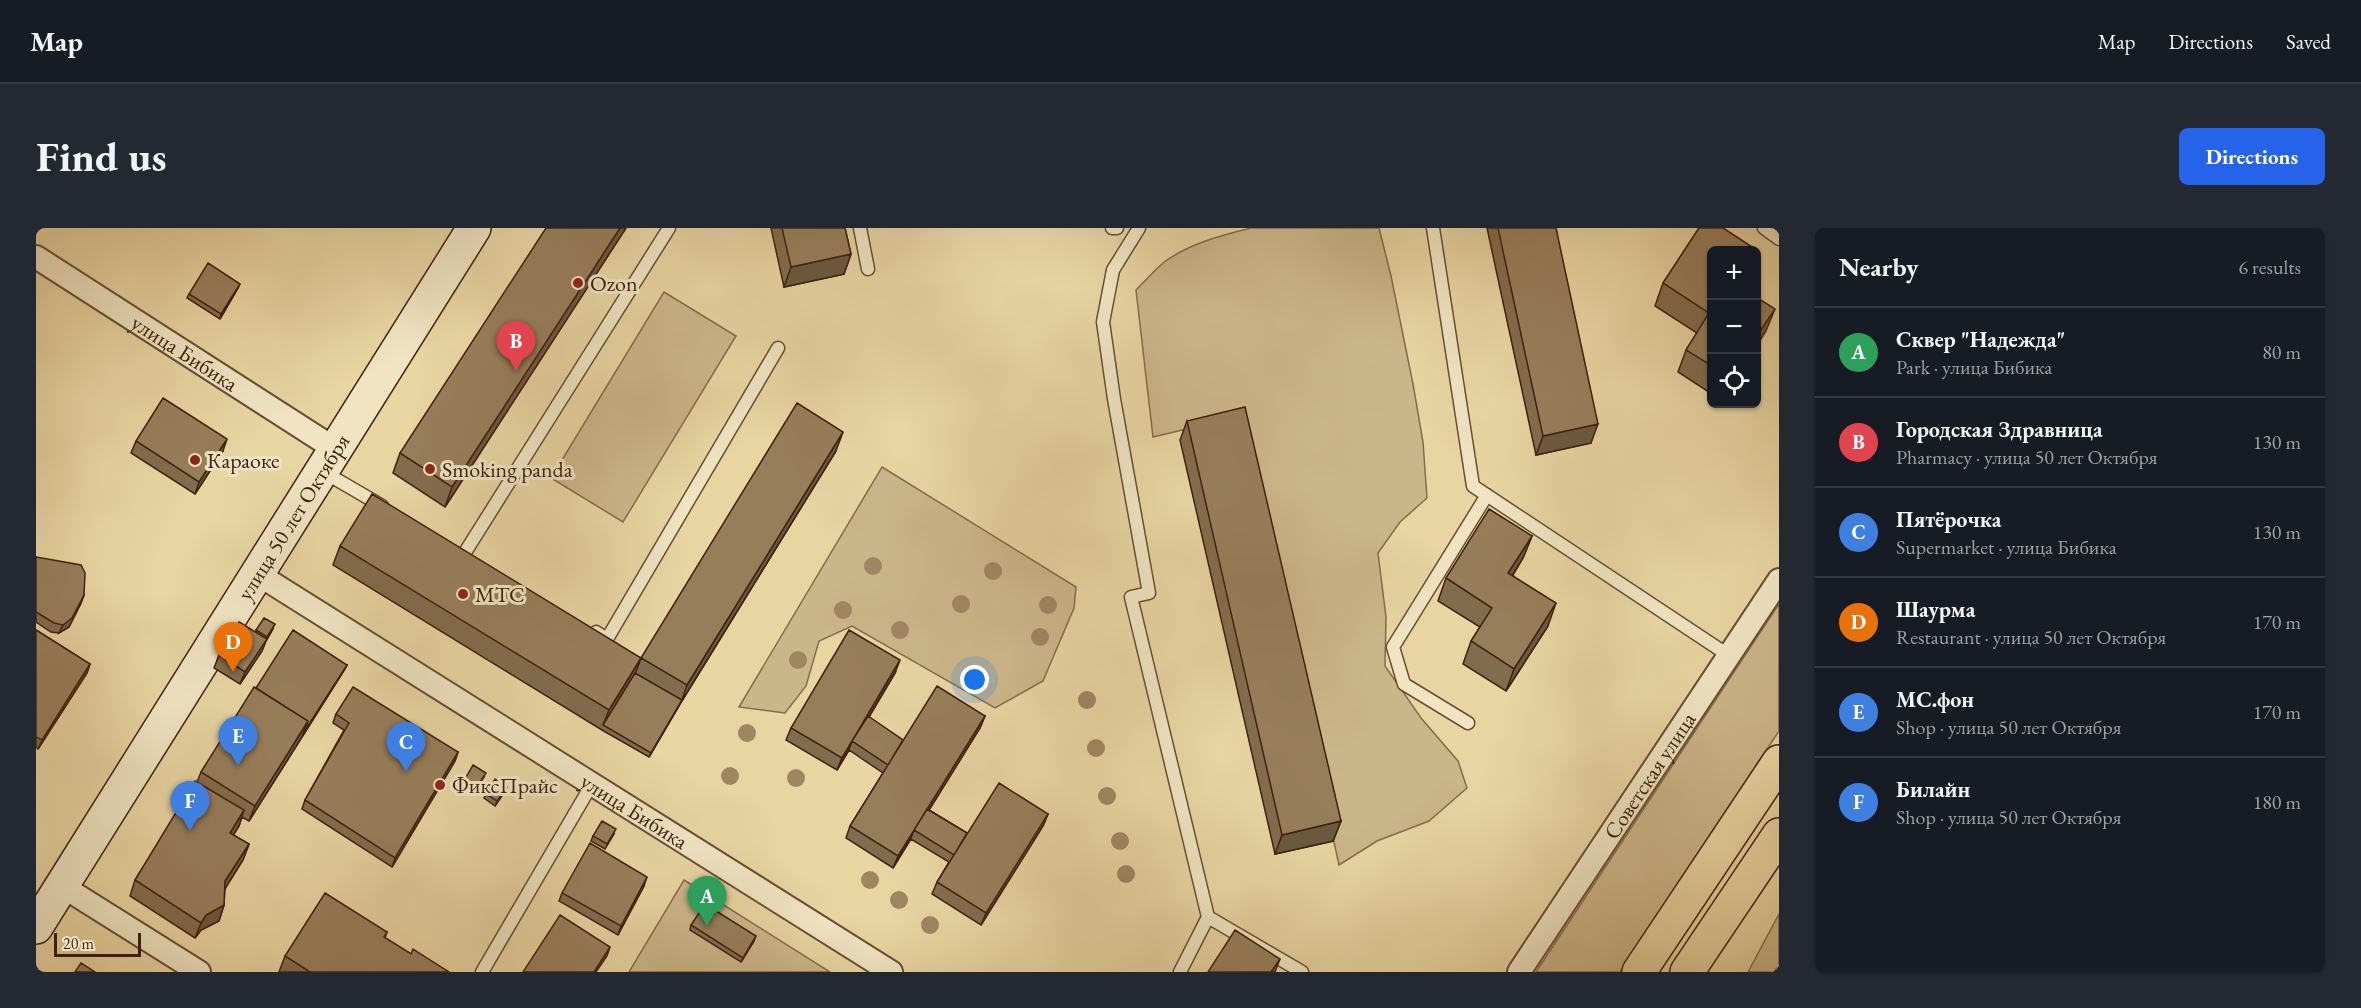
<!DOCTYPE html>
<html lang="en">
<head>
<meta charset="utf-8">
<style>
	:root { --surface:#171b24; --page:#242831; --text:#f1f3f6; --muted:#9ea1a6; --line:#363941; --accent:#2563eb }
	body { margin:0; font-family:"EB Garamond",serif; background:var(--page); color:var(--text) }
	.controls { position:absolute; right:18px; top:18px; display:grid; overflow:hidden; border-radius:9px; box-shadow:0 2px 4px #0004 }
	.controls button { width:54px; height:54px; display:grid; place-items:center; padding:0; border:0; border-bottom:2px solid var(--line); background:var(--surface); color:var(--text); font:30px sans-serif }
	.scale { position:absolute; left:18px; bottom:15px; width:87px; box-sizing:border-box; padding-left:6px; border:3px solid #40200f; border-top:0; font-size:16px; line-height:21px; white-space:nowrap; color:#40200f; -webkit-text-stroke:4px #f0e4c3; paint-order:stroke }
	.you { position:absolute; left:939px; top:452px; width:21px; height:21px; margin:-15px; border:4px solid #fff; border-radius:50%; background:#1a73e8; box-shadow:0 0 0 9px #1a73e833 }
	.badge { display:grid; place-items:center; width:39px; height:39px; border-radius:50%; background:var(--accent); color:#fff; font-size:20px; font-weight:700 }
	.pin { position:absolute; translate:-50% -50px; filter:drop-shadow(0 2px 3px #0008) }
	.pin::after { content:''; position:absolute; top:32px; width:21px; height:18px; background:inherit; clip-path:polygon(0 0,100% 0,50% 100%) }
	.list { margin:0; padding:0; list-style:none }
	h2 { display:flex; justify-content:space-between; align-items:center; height:78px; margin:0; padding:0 24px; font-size:26px }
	h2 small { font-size:20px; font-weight:400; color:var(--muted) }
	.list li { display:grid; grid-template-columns:39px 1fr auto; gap:18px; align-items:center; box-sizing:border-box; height:90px; padding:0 24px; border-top:2px solid var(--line) }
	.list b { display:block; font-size:22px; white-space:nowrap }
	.list p { margin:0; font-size:20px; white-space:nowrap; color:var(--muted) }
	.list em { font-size:20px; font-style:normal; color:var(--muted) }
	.icon { flex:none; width:33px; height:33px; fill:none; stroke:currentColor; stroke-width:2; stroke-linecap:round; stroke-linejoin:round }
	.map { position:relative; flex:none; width:1743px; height:744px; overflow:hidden; border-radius:9px }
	header { display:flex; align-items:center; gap:36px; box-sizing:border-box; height:84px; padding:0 30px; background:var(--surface); border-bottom:2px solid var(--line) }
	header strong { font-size:28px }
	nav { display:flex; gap:33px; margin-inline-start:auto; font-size:21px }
	.intro { display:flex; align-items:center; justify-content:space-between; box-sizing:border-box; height:144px; padding:0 36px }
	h1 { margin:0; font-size:42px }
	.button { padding:15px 27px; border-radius:9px; background:var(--accent); color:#fff; font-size:21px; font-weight:700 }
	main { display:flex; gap:36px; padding:0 36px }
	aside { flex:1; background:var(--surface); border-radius:9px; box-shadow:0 2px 4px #0004 }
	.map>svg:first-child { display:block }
	.green { fill:#cbb689; stroke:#866b4c; stroke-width:1.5 }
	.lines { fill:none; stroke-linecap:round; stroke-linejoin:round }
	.stream { stroke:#836749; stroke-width:9 }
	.service-casing { stroke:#6a4d34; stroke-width:15 }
	.minor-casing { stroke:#6a4d34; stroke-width:26 }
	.secondary-casing { stroke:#40200f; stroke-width:36 }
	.trunk-casing { stroke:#40200f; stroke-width:36 }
	.service { stroke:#f0e4c3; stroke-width:12 }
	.minor { stroke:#f0e4c3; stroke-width:22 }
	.secondary { stroke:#f0e4c3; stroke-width:33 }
	.trunk { stroke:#e8d5a2; stroke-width:33 }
	.tree { fill:#9f8662 }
	.wall { fill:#826c4e; stroke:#40200f; stroke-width:1.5 }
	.shaded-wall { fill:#6a5840; stroke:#40200f; stroke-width:1.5 }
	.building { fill:#977e5b; stroke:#40200f; stroke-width:1.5 }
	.poi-dot { fill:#8f2418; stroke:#f0e4c3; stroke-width:2 }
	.labels { text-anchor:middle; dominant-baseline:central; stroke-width:6; stroke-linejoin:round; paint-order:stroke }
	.poi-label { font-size:22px; fill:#40200f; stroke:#f0e4c3; text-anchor:start }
	.street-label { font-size:22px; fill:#40200f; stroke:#f0e4c3 }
</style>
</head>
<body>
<header>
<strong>Map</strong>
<nav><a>Map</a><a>Directions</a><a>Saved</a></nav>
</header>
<div class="intro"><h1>Find us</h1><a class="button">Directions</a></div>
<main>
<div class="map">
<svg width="1743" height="744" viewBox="0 0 1743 744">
	<rect width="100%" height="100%" fill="#e8d5a2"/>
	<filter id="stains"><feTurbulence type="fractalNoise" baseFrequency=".00333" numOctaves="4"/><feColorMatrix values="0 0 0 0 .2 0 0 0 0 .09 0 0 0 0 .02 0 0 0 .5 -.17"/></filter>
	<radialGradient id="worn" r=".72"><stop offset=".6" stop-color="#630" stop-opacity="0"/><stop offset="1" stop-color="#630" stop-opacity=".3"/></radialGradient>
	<path class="green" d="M1215 0H1343L1355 48 1377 156 1387 214 1391 270 1364 294 1342 325 1350 389 1349 438 1385 490 1422 533 1431 560 1393 593 1341 613 1303 637 1205 188 1117 209 1100 62C1109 53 1118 43 1127 35 1152 16 1186 7 1215 0Z
		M628 64 700 108 587 294 515 250Z
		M846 239 1040 359 1038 380 1007 453 959 480 816 398 783 413 770 458 749 485 703 479Z
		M1743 376V503L1584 744H1500Z
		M648 652 794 744H593Z
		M1743 686V744H1712Z"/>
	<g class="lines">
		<path class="stream" d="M1743 744V743"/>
		<g class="service-casing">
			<path id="service" d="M824 0 832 41
				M1076 0H1081
				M1103 0 1077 42 1067 94 1078 171 1113 365 1095 369 1172 689 1266 744
				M1397 0 1437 258 1692 427
				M1728 0 1743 11
				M286 243 346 278
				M428 326 633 0
				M560 404 571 411 742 120
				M1432 495 1368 456 1357 419 1451 267
				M446 744 556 556
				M1144 744 1172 689"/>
		</g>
		<g class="minor-casing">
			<g id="minor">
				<path id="s1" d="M0 29 299 221"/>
				<path id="s2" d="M220 345 855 744"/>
				<path d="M26 658 163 744"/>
				<path id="s3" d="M1483 744 1743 352"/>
			</g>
		</g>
		<g class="secondary-casing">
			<g id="secondary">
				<path id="s4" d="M0 699 438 0"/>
			</g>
		</g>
		<g class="trunk-casing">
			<path id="trunk" d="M1603 744 1743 534
				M1651 744 1743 607"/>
		</g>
		<use href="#service" class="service"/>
		<use href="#minor" class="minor"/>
		<use href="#secondary" class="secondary"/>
		<use href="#trunk" class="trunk"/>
	</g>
	<g class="tree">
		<circle cx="837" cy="338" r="9"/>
		<circle cx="957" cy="343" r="9"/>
		<circle cx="925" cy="376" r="9"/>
		<circle cx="1012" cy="377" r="9"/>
		<circle cx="807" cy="382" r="9"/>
		<circle cx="864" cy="402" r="9"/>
		<circle cx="1004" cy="409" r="9"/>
		<circle cx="762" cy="432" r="9"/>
		<circle cx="1051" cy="472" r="9"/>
		<circle cx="711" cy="505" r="9"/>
		<circle cx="1060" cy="520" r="9"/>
		<circle cx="694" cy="548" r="9"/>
		<circle cx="760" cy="550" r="9"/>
		<circle cx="1071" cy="568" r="9"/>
		<circle cx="1084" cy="613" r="9"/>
		<circle cx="1090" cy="646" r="9"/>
		<circle cx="834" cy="652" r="9"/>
		<circle cx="863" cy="672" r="9"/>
		<circle cx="894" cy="697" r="9"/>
	</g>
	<path class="wall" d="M590 0 409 279 357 245 364 225Z
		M735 0H809L815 26 808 46 748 59Z
		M1451 0H1520L1555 215 1500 227Z
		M1663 0H1687L1716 19 1715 22H1676V166L1642 144 1650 122 1661 105 1619 78 1627 55Z
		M202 60 184 91 151 70 153 66Z
		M1151 193 1305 593 1297 613 1239 626 1144 212Z
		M100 213 187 223 159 266 95 225Z
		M800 223 644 476 613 529 566 502 297 337 304 318 605 430Z
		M1496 308 1487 330 1477 347 1512 398 1470 463 1427 436 1435 413 1444 399 1402 373 1410 350Z
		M0 329 48 367 45 375 33 399 23 405 15 404 0 394Z
		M237 401 230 413 226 423 204 456 178 440 183 427 220 404V402Z
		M0 402 54 436 51 445 2 521 0 519Z
		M311 437 309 441 213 593 206 589 203 598 197 607 213 616 207 632 189 660 188 677 183 693 165 702 159 710 94 668 99 652 161 554 165 544 220 460Z
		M859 445 833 489 867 512 949 488 944 500 893 582 931 605 1012 586 1007 598 945 697 896 666 901 654 913 634 875 611 857 640 810 610 814 598 847 545 813 522 801 542 750 512 755 500Z
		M300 486 422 524 419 533 356 639 266 581 269 572 308 502 297 495Z
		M448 549 439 563 427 555 429 551Z
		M469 563 459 578 448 570 450 566Z
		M578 606 569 621 555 613 557 608Z
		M608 658 582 707 523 673 526 665Z
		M655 697 718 713 705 734 654 702Z
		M351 704 349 710 375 726 413 744H243L249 728Z"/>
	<path class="shaded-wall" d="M584 0H590L409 279 416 259Z
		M815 26 808 46 748 59 755 39Z
		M204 56 202 60 184 91 185 86Z
		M1739 81 1730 103 1720 119V109Z
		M1562 196 1555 215 1500 227 1507 208Z
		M807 204 800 223 644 476 613 529 615 525 646 472 651 457Z
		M191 211 187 223 159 266 163 254Z
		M1496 308 1487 330 1464 367 1472 345Z
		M48 367 45 375 33 399 23 405 27 397Z
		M1520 375 1512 398 1470 463 1478 441Z
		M239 396 230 413 226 423 204 456 209 444 230 411Z
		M605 430 598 449 567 497 573 482Z
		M864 432 859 445 818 514 816 513Z
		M54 436 51 445 2 521 6 512Z
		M311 437 309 441 266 509 268 504Z
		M949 488 944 500 880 603 878 602 875 610 857 640 862 628Z
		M272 493 266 509 213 593 219 578Z
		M816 513 813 521V522L801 542 806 530Z
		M422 524 419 533 356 639 359 630Z
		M471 559 469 563 459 578 461 573Z
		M208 582 203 598 189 621 194 605Z
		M1012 586 1007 598 945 697 950 685Z
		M1305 593 1297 613 1239 626 1246 607Z
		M213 616 207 632 184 669 189 653Z
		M611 649 608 658 582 707 585 698Z
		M188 677 183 693 165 702 159 710 165 695 170 687Z
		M720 708 718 713 705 734 707 730Z
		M574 719 571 728 560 744H558Z
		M1244 731 1239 744H1235Z"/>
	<path class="building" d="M510 0H584L416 259 364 225Z
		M746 0H809L815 26 755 39Z
		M1462 0H1520L1562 196 1507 208Z
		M1663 0H1687L1716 19 1714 22H1676V138L1650 122 1673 85 1627 55Z
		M172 35 204 56 185 86 153 66Z
		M1720 69 1739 81 1720 109Z
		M127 170 191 211 163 254 100 213Z
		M761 175 807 204 651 457 605 430Z
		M1209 179 1305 593 1246 607 1151 193Z
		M336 266 605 430 573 482 304 318Z
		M1453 281 1496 308 1472 345 1520 375 1478 441 1435 413 1456 380 1410 350Z
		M0 329 45 337 49 345 48 367 36 390 27 397 18 395 0 384Z
		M228 390 239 396 231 409 220 402Z
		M203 394 231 411 209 444 183 427Z
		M0 402 54 436 6 512 0 509Z
		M257 402 311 437 268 504 272 493 220 460Z
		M813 402 864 432 806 530 755 500Z
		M599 445 646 472 615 525 567 497Z
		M901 458 949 488 862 628 814 598Z
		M218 459 272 493 219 578 165 544Z
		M317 459 422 524 359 630 269 572 313 495 300 486Z
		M832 488 867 512 852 537 816 513Z
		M437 537 450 545 441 559 429 551Z
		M459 551 471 559 461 573 450 566Z
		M159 553 208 582 194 605 213 616 189 653 188 677 170 687 165 695 99 652Z
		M963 555 1012 586 950 685 901 654Z
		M891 581 931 605 918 627 878 602Z
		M566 593 580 601 571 616 557 608Z
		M554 615 611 649 585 698 526 665Z
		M289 665 351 704 348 709 375 726 377 721 413 744H274L249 728Z
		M669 676 720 708 707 730 655 697Z
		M524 687 574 719 558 744H487Z
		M1199 702 1244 731 1235 744H1172Z
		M45 735 59 744H39Z"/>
	<g class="poi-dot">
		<circle cx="542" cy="55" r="6"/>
		<circle cx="159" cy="232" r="6"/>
		<circle cx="394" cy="241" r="6"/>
		<circle cx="427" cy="366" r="6"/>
		<circle cx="404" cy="557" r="6"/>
	</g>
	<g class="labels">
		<g class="poi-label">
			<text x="554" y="55">Ozon</text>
			<text x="171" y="232">Караоке</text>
			<text x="406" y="241">Smoking panda</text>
			<text x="439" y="366">МТС</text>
			<text x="416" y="557">ФиксПрайс</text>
		</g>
		<g class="street-label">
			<text stroke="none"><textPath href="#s1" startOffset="177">улица Бибика</textPath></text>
			<text stroke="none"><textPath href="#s4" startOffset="484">улица 50 лет Октября</textPath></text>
			<text stroke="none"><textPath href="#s3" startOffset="236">Советская улица</textPath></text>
			<text stroke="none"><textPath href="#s2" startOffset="447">улица Бибика</textPath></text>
		</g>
	</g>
	<rect width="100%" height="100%" filter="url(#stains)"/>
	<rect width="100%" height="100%" fill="url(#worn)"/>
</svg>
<div class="controls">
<button>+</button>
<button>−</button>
<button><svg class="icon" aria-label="locate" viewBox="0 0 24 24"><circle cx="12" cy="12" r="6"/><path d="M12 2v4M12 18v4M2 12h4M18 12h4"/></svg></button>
</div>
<div class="scale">20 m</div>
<div class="you"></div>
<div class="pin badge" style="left:671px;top:698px;background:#2e9e5b">A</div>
<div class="pin badge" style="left:480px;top:143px;background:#e0444e">B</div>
<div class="pin badge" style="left:370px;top:544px;background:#3f7fe0">C</div>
<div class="pin badge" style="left:197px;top:444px;background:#e8710a">D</div>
<div class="pin badge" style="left:202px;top:538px;background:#3f7fe0">E</div>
<div class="pin badge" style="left:154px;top:603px;background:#3f7fe0">F</div>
</div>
<aside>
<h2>Nearby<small>6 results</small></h2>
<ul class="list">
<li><span class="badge" style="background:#2e9e5b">A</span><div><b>Сквер &quot;Надежда&quot;</b><p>Park · улица Бибика</p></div><em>80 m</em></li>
<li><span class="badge" style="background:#e0444e">B</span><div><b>Городская Здравница</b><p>Pharmacy · улица 50 лет Октября</p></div><em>130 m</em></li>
<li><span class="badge" style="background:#3f7fe0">C</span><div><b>Пятёрочка</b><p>Supermarket · улица Бибика</p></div><em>130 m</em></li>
<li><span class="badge" style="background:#e8710a">D</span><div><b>Шаурма</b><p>Restaurant · улица 50 лет Октября</p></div><em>170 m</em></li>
<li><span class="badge" style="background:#3f7fe0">E</span><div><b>МС.фон</b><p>Shop · улица 50 лет Октября</p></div><em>170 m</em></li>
<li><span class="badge" style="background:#3f7fe0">F</span><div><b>Билайн</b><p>Shop · улица 50 лет Октября</p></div><em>180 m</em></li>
</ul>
</aside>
</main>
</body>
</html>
